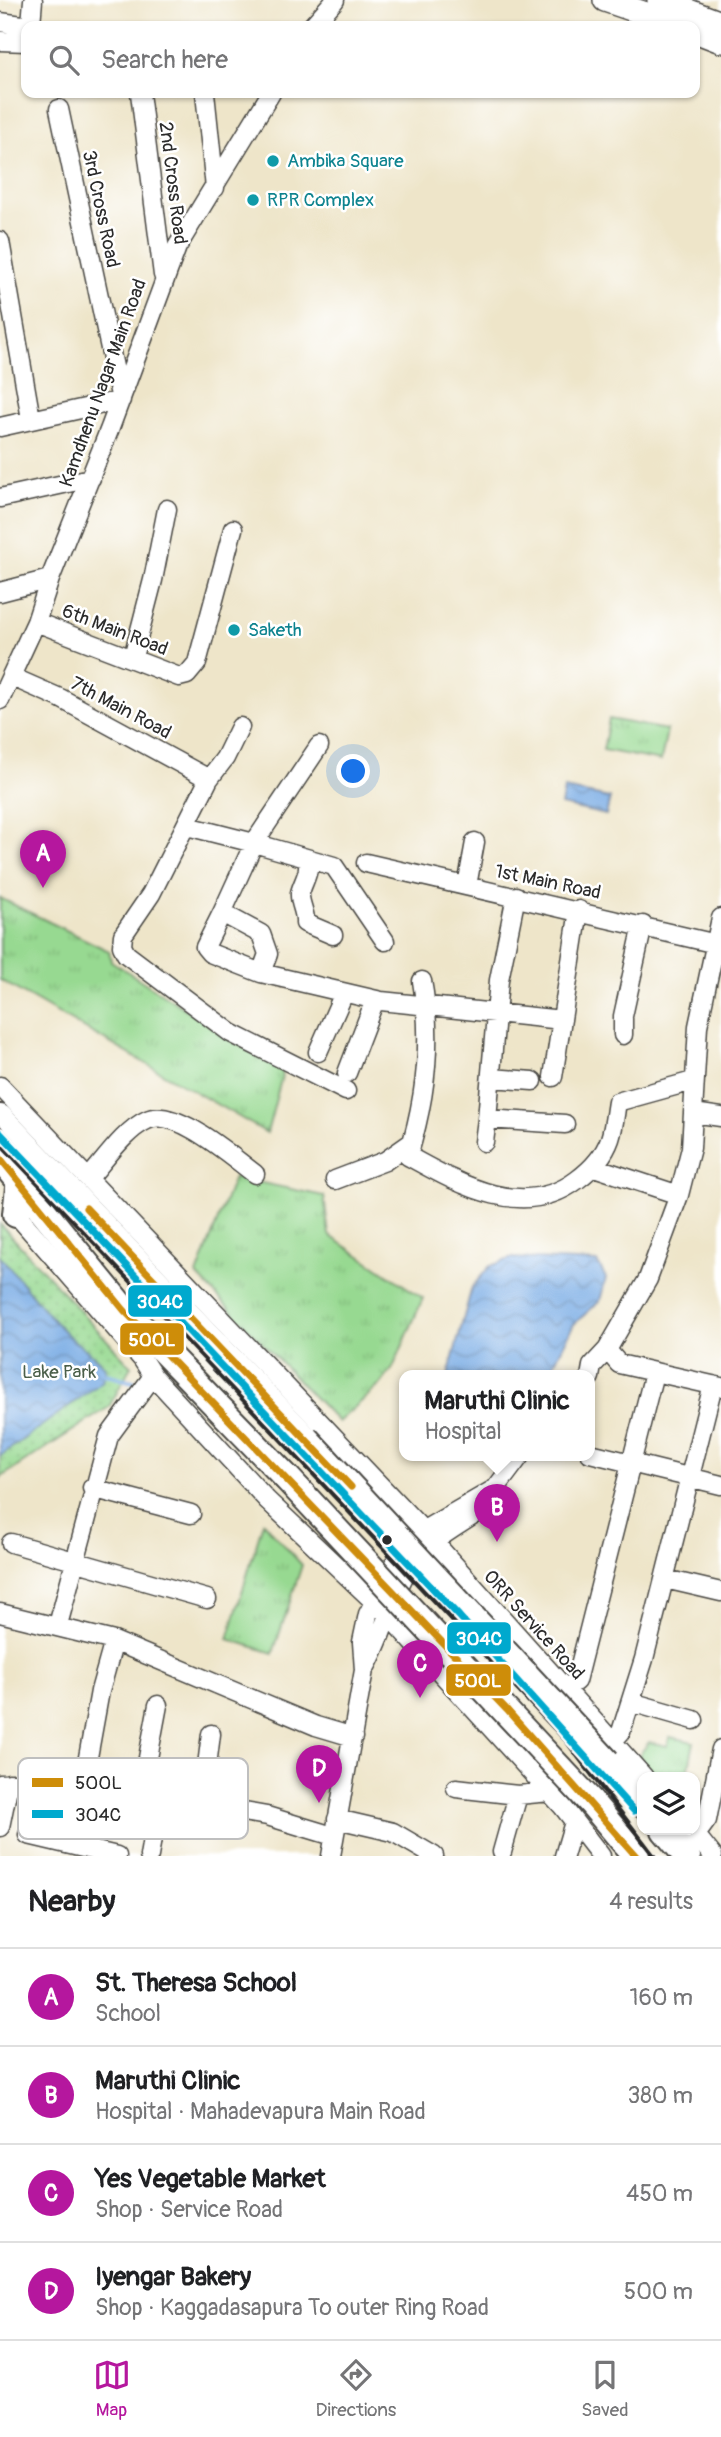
<!DOCTYPE html>
<html lang="en">
<head>
<meta charset="utf-8">
<style>
	:root { --surface:#fff; --page:#f6f6f6; --text:#202124; --muted:#757577; --line:#e0e0e0; --accent:#b5179e }
	body { margin:0; font-family:Pangolin,sans-serif; background:var(--page); color:var(--text) }
	.controls { position:absolute; right:21px; bottom:21px; display:grid; overflow:hidden; border-radius:14px; box-shadow:0 2px 5px #0004 }
	.controls button { width:63px; height:63px; display:grid; place-items:center; padding:0; border:0; border-bottom:2px solid var(--line); background:var(--surface); color:var(--text); font:35px sans-serif }
	.you { position:absolute; left:354px; top:772px; width:24px; height:24px; margin:-18px; border:5px solid #fff; border-radius:50%; background:#1a73e8; box-shadow:0 0 0 10px #1a73e833 }
	.badge { display:grid; place-items:center; width:46px; height:46px; border-radius:50%; background:var(--accent); color:#fff; font-size:23px; font-weight:700 }
	.pin { position:absolute; translate:-50% -58px; filter:drop-shadow(0 2px 4px #0008) }
	.pin::after { content:''; position:absolute; top:37px; width:24px; height:21px; background:inherit; clip-path:polygon(0 0,100% 0,50% 100%) }
	.popup { position:absolute; left:399px; top:1370px; width:196px; height:91px; box-sizing:border-box; display:grid; place-content:center; border-radius:14px; background:var(--surface); filter:drop-shadow(0 2px 5px #0005); font-size:23px; white-space:nowrap; color:var(--muted) }
	.popup b { font-size:26px; color:var(--text) }
	.popup::after { content:''; position:absolute; left:50%; top:100%; margin-left:-14px; border:14px solid transparent; border-top-color:var(--surface) }
	.list { margin:0; padding:0; list-style:none }
	h2 { display:flex; justify-content:space-between; align-items:center; height:91px; margin:0; padding:0 28px; font-size:30px }
	h2 small { font-size:23px; font-weight:400; color:var(--muted) }
	.list li { display:grid; grid-template-columns:46px 1fr auto; gap:21px; align-items:center; box-sizing:border-box; height:98px; padding:0 28px; border-top:2px solid var(--line) }
	.list b { display:block; font-size:26px; white-space:nowrap }
	.list p { margin:0; font-size:23px; white-space:nowrap; color:var(--muted) }
	.list em { font-size:23px; font-style:normal; color:var(--muted) }
	.icon { flex:none; width:38px; height:38px; fill:none; stroke:currentColor; stroke-width:2; stroke-linecap:round; stroke-linejoin:round }
	.map { position:relative; flex:none; width:721px; height:1856px; overflow:hidden }
	.search { position:absolute; background:var(--surface); box-shadow:0 2px 5px #0004; left:21px; right:21px; top:21px; height:77px; display:flex; align-items:center; gap:18px; box-sizing:border-box; padding:0 24px; border-radius:14px; color:var(--muted); font-size:26px }
	.sheet { height:483px; background:var(--surface) }
	nav { display:flex; justify-content:space-around; align-items:center; box-sizing:border-box; height:98px; border-top:2px solid var(--line); background:var(--surface); font-size:19px; color:var(--muted) }
	nav a { display:grid; justify-items:center; gap:4px }
	nav .on { color:var(--accent) }
	.map>svg:first-child { display:block }
	.grass { fill:url(#grass-tufts); stroke:#61825e; stroke-width:2 }
	.park { fill:url(#park-dots); stroke:#61825e; stroke-width:2 }
	.water { fill:url(#water-waves); stroke:#516a88; stroke-width:2 }
	.lines { fill:none; stroke-linecap:round; stroke-linejoin:round }
	.stream { stroke:#77aae4; stroke-width:4.5 }
	.minor-casing { stroke:#484743; stroke-width:21 }
	.major-casing { stroke:#484743; stroke-width:26 }
	.highway-casing { stroke:#484743; stroke-width:30 }
	.minor { stroke:#fff; stroke-width:18 }
	.major { stroke:#fff; stroke-width:23 }
	.highway { stroke:#fff; stroke-width:26 }
	.rail { stroke:#2b2b2b; stroke-width:4.5 }
	.highway-bridge-casing { stroke:#484743; stroke-width:30; stroke-linecap:butt }
	.highway-bridge { stroke:#fff; stroke-width:26 }
	.bus-1-casing { stroke:#fff; stroke-width:12 }
	.bus-2-casing { stroke:#fff; stroke-width:12 }
	.bus-1 { stroke:#ce8d09; stroke-width:7 }
	.bus-2 { stroke:#00a9ce; stroke-width:7 }
	.culture-dot { fill:#0f9aa8; stroke:#fff; stroke-width:2.5 }
	.bus-dot { fill:#2b2b2b; stroke:#fff; stroke-width:2.5 }
	.labels { text-anchor:middle; dominant-baseline:central; stroke-width:5; stroke-linejoin:round; paint-order:stroke }
	.culture-label { font-size:19px; fill:#0d838f; stroke:#fff; text-anchor:start }
	.street-label { font-size:19px; fill:#2b2b2b; stroke:#fff }
	.park-label { font-size:19px; fill:#4b5f4a; stroke:#fff }
	.key { fill:#fff; stroke:#bfbfbf; stroke-width:2 }
	.key-label { font-size:19px; fill:#2b2b2b }
	.line-badge { stroke:#fff; stroke-width:2.5 }
	.badge-label { font-size:19px; text-anchor:middle; font-weight:bold; fill:#fff }
</style>
</head>
<body>
<div class="map">
<svg width="721" height="1856" viewBox="0 0 721 1856">
	<defs>
		<pattern id="grass-tufts" width="24" height="20" patternUnits="userSpaceOnUse" patternTransform="scale(1.75)"><rect width="24" height="20" fill="#97d991"/><path d="M3 7l-1-3M5 7V3M7 7l1-3M15 17l-1-3M17 17v-4M19 17l1-3" fill="none" stroke="#82ba7d"/></pattern>
		<pattern id="park-dots" width="8" height="8" patternUnits="userSpaceOnUse" patternTransform="scale(1.75)"><rect width="8" height="8" fill="#97d991"/><path d="M2 2h.1M6 6h.1" fill="none" stroke="#82ba7d" stroke-width="1.8" stroke-linecap="round"/></pattern>
		<pattern id="water-waves" width="16" height="10" patternUnits="userSpaceOnUse" patternTransform="scale(1.75)"><rect width="16" height="10" fill="#77aae4"/><path d="M0 5q4-4 8 0t8 0" fill="none" stroke="#628bb9"/></pattern>
	</defs>
	<rect width="100%" height="100%" fill="#fff"/>
	<filter id="ink" filterUnits="userSpaceOnUse"><feTurbulence type="fractalNoise" baseFrequency=".0143" numOctaves="2"/><feDisplacementMap in="SourceGraphic" scale="14" xChannelSelector="R" yChannelSelector="G"/><feConvolveMatrix kernelMatrix="1 2 1 2 8 2 1 2 1" color-interpolation-filters="sRGB"/></filter>
	<filter id="wash" filterUnits="userSpaceOnUse"><feTurbulence type="fractalNoise" baseFrequency=".00686" numOctaves="4" result="noise"/><feDisplacementMap in="SourceGraphic" scale="28" xChannelSelector="R" yChannelSelector="G"/><feGaussianBlur stdDeviation="1.57" result="paint"/><feColorMatrix in="noise" values="0 0 0 0 0 0 0 0 0 0 0 0 0 0 0 0 0 1.4 0 .05"/><feComposite in="paint" operator="in"/></filter>
	<g filter="url(#wash)">
		<rect width="100%" height="100%" fill="#eee5c9"/>
		<path class="grass" d="M609 719 667 730 661 761 603 750Z
			M0 898 109 951 111 961 283 1072 267 1133 0 980Z
			M234 1177 324 1196 329 1235 423 1298 393 1368 381 1384 338 1422 197 1275Z
			M263 1522 302 1565 273 1653 228 1639Z
			M670 1737 694 1742 687 1777H653L637 1758 649 1742 667 1746Z"/>
		<path class="park" d="M0 1224 131 1366 109 1407 0 1478Z"/>
		<path class="water" d="M564 789 610 798 606 815 561 805Z
			M0 1256C23 1283 44 1313 70 1337 79 1346 102 1359 106 1370L102 1382 0 1456Z
			M512 1258 597 1262 606 1278 600 1301 574 1324 548 1376H448L472 1287 490 1266Z"/>
		<g class="lines">
			<path class="stream" d="M101 1373 134 1382"/>
		</g>
	</g>
	<g filter="url(#ink)">
		<g class="lines">
			<g class="minor-casing">
				<path id="minor" d="M0 22 30 26
					M31 24 33 0
					M312 26 335 0
					M0 41 26 42
					M140 93 163 275
					M205 93 215 188
					M0 241 31 419
					M0 427 121 400 59 109
					M0 498 91 478
					M0 592 50 579
					M36 622 179 677 187 675 197 663 233 529
					M133 657 153 580 167 509
					M12 677 60 698 209 779
					M0 700 36 622 50 579 110 428 177 247 271 93
					M240 727 225 758 209 779 151 894 123 935 122 946 126 954 231 1033 346 1091
					M319 746 254 843 334 866 385 941
					M187 826 254 843 222 913 261 934 268 954 261 973 381 1001 562 1020
					M307 859C311 872 303 881 300 893 299 903 306 912 305 923L333 935
					M366 863 721 945
					M467 886 475 842
					M516 896 499 980 487 1119 565 1124
					M222 913 205 947 210 953 261 973
					M422 981C433 1039 425 1101 408 1156 459 1184 523 1221 577 1180 592 1169 604 1156 610 1139 614 1127 615 1113 617 1102L693 1081
					M623 1035V1016L643 925
					M318 1052 344 993
					M347 1073 375 1000
					M553 1077 579 910
					M491 1078 533 1081
					M0 1086 434 1542 644 1777
					M693 1113 721 1117
					M484 1142 487 1119
					M594 1167 679 1195
					M89 1178C105 1160 125 1130 147 1120 175 1106 232 1157 255 1174
					M335 1180 385 1161 412 1142
					M16 1214 142 1359 153 1376 267 1500 388 1615 563 1807 601 1856
					M607 1350 619 1364 721 1387
					M590 1377 592 1366 607 1350 648 1279 679 1195 691 1148 698 1026 721 918
					M590 1453 721 1485
					M92 1488 191 1514
					M11 1543 207 1599
					M665 1579 721 1592
					M0 1613 114 1641 316 1726 353 1737
					M58 1625 109 1436 153 1376
					M364 1670C383 1639 389 1602 407 1571 423 1543 460 1525 486 1507
					M564 1690 576 1681 654 1373
					M631 1702 694 1720
					M612 1742 621 1732 644 1659 713 1385
					M0 1784 54 1780 267 1816 333 1836
					M83 1785 100 1691 114 1641
					M456 1788 518 1795 550 1792
					M141 1795 158 1705
					M202 1805 211 1734
					M337 1819 393 1832 434 1856
					M0 1827 9 1783
					M692 1830 713 1856
					M28 1835 117 1856
					M696 1835 707 1820 721 1749
					M88 1849 100 1788
					M502 1852 518 1795
					M149 1856 159 1798
					M331 1856 364 1670 362 1642 368 1614 397 1558 422 1531 496 1488 520 1456
					M564 1856 574 1822"/>
			</g>
			<g class="major-casing">
				<path id="major" d="M605 0 681 26
					M659 0 721 23
					M695 31 721 41"/>
			</g>
			<g class="highway-casing">
				<path id="highway" d="M0 1118 305 1438
					M0 1158 124 1310 286 1477
					M16 1214 20 1179
					M607 1762 642 1804
					M590 1801 636 1856
					M665 1830 687 1856"/>
			</g>
			<use href="#minor" class="minor"/>
			<use href="#major" class="major"/>
			<use href="#highway" class="highway"/>
			<path class="rail" d="M0 1128 19 1148
				M0 1143 566 1741 654 1856
				M427 1580 555 1715"/>
			<g class="highway-bridge-casing">
				<path id="highway-bridge" d="M305 1438 607 1762
					M286 1477 590 1801"/>
			</g>
			<use href="#highway-bridge" class="highway-bridge"/>
			<g class="bus-1-casing">
				<path id="bus-1" d="M0 1158 124 1310 507 1710 636 1856
					M86 1208 351 1487"/>
			</g>
			<g class="bus-2-casing">
				<path id="bus-2" d="M0 1133 459 1616 634 1811"/>
			</g>
			<use href="#bus-1" class="bus-1"/>
			<use href="#bus-2" class="bus-2"/>
		</g>
	</g>
	<g class="culture-dot">
		<circle cx="273" cy="161" r="7"/>
		<circle cx="253" cy="200" r="7"/>
		<circle cx="234" cy="630" r="7"/>
	</g>
	<circle class="bus-dot" cx="387" cy="1540" r="6"/>
	<g class="labels">
		<g class="culture-label">
			<text x="287" y="161">Ambika Square</text>
			<text x="267" y="200">RPR Complex</text>
			<text x="248" y="630">Saketh</text>
		</g>
		<g class="street-label">
			<text transform="translate(173 183) rotate(83)">2nd Cross Road</text>
			<text transform="translate(101 209) rotate(78)">3rd Cross Road</text>
			<text transform="translate(103 383) rotate(-70)">Kamdhenu Nagar Main Road</text>
			<text transform="translate(115 630) rotate(21)">6th Main Road</text>
			<text transform="translate(121 708) rotate(28)">7th Main Road</text>
			<text transform="translate(548 882) rotate(12)">1st Main Road</text>
			<text transform="translate(534 1625) rotate(48)">ORR Service Road</text>
		</g>
		<g class="park-label">
			<text x="59" y="1372">Lake Park</text>
		</g>
	</g>
	<rect x="18" y="1758" width="230" height="81" rx="10" class="key"/>
	<rect x="32" y="1778" width="31" height="9" fill="#ce8d09"/>
	<rect x="32" y="1810" width="31" height="8" fill="#00a9ce"/>
	<g class="key-label">
		<text x="75" y="1789">500L</text>
		<text x="75" y="1821">304C</text>
	</g>
	<g class="line-badge">
		<rect x="127" y="1284" width="66" height="34" rx="7" fill="#00a9ce"/>
		<rect x="119" y="1322" width="66" height="34" rx="7" fill="#ce8d09"/>
		<rect x="446" y="1621" width="66" height="34" rx="7" fill="#00a9ce"/>
		<rect x="445" y="1663" width="67" height="34" rx="7" fill="#ce8d09"/>
	</g>
	<g class="badge-label">
		<text x="160" y="1308">304C</text>
		<text x="152" y="1346">500L</text>
		<text x="479" y="1645">304C</text>
		<text x="478" y="1687">500L</text>
	</g>
</svg>
<div class="controls">
<button><svg class="icon" aria-label="layers" viewBox="0 0 24 24"><path d="M12 4l9 5-9 5-9-5zM3 14l9 5 9-5"/></svg></button>
</div>
<div class="you"></div>
<div class="pin badge" style="left:43px;top:888px">A</div>
<div class="pin badge" style="left:497px;top:1542px">B</div>
<div class="popup"><b>Maruthi Clinic</b>Hospital</div>
<div class="pin badge" style="left:420px;top:1698px">C</div>
<div class="pin badge" style="left:319px;top:1803px">D</div>
<div class="search"><svg class="icon" aria-label="search" viewBox="0 0 24 24"><circle cx="10" cy="10" r="6"/><path d="M15 15l6 6"/></svg>Search here</div>
</div>
<section class="sheet">
<h2>Nearby<small>4 results</small></h2>
<ul class="list">
<li><span class="badge">A</span><div><b>St. Theresa School</b><p>School</p></div><em>160 m</em></li>
<li><span class="badge">B</span><div><b>Maruthi Clinic</b><p>Hospital · Mahadevapura Main Road</p></div><em>380 m</em></li>
<li><span class="badge">C</span><div><b>Yes Vegetable Market</b><p>Shop · Service Road</p></div><em>450 m</em></li>
<li><span class="badge">D</span><div><b>Iyengar Bakery</b><p>Shop · Kaggadasapura To outer Ring Road</p></div><em>500 m</em></li>
</ul>
</section>
<nav>
<a class="on"><svg class="icon" aria-label="map" viewBox="0 0 24 24"><path d="M3 6l6-2 6 2 6-2v14l-6 2-6-2-6 2zM9 4v14M15 6v14"/></svg>Map</a>
<a><svg class="icon" aria-label="directions" viewBox="0 0 24 24"><path d="M12 3l9 9-9 9-9-9zM9 14v-3h6M13 9l2 2-2 2"/></svg>Directions</a>
<a><svg class="icon" aria-label="saved" viewBox="0 0 24 24"><path d="M7 4h10v16l-5-4-5 4z"/></svg>Saved</a>
</nav>
</body>
</html>
